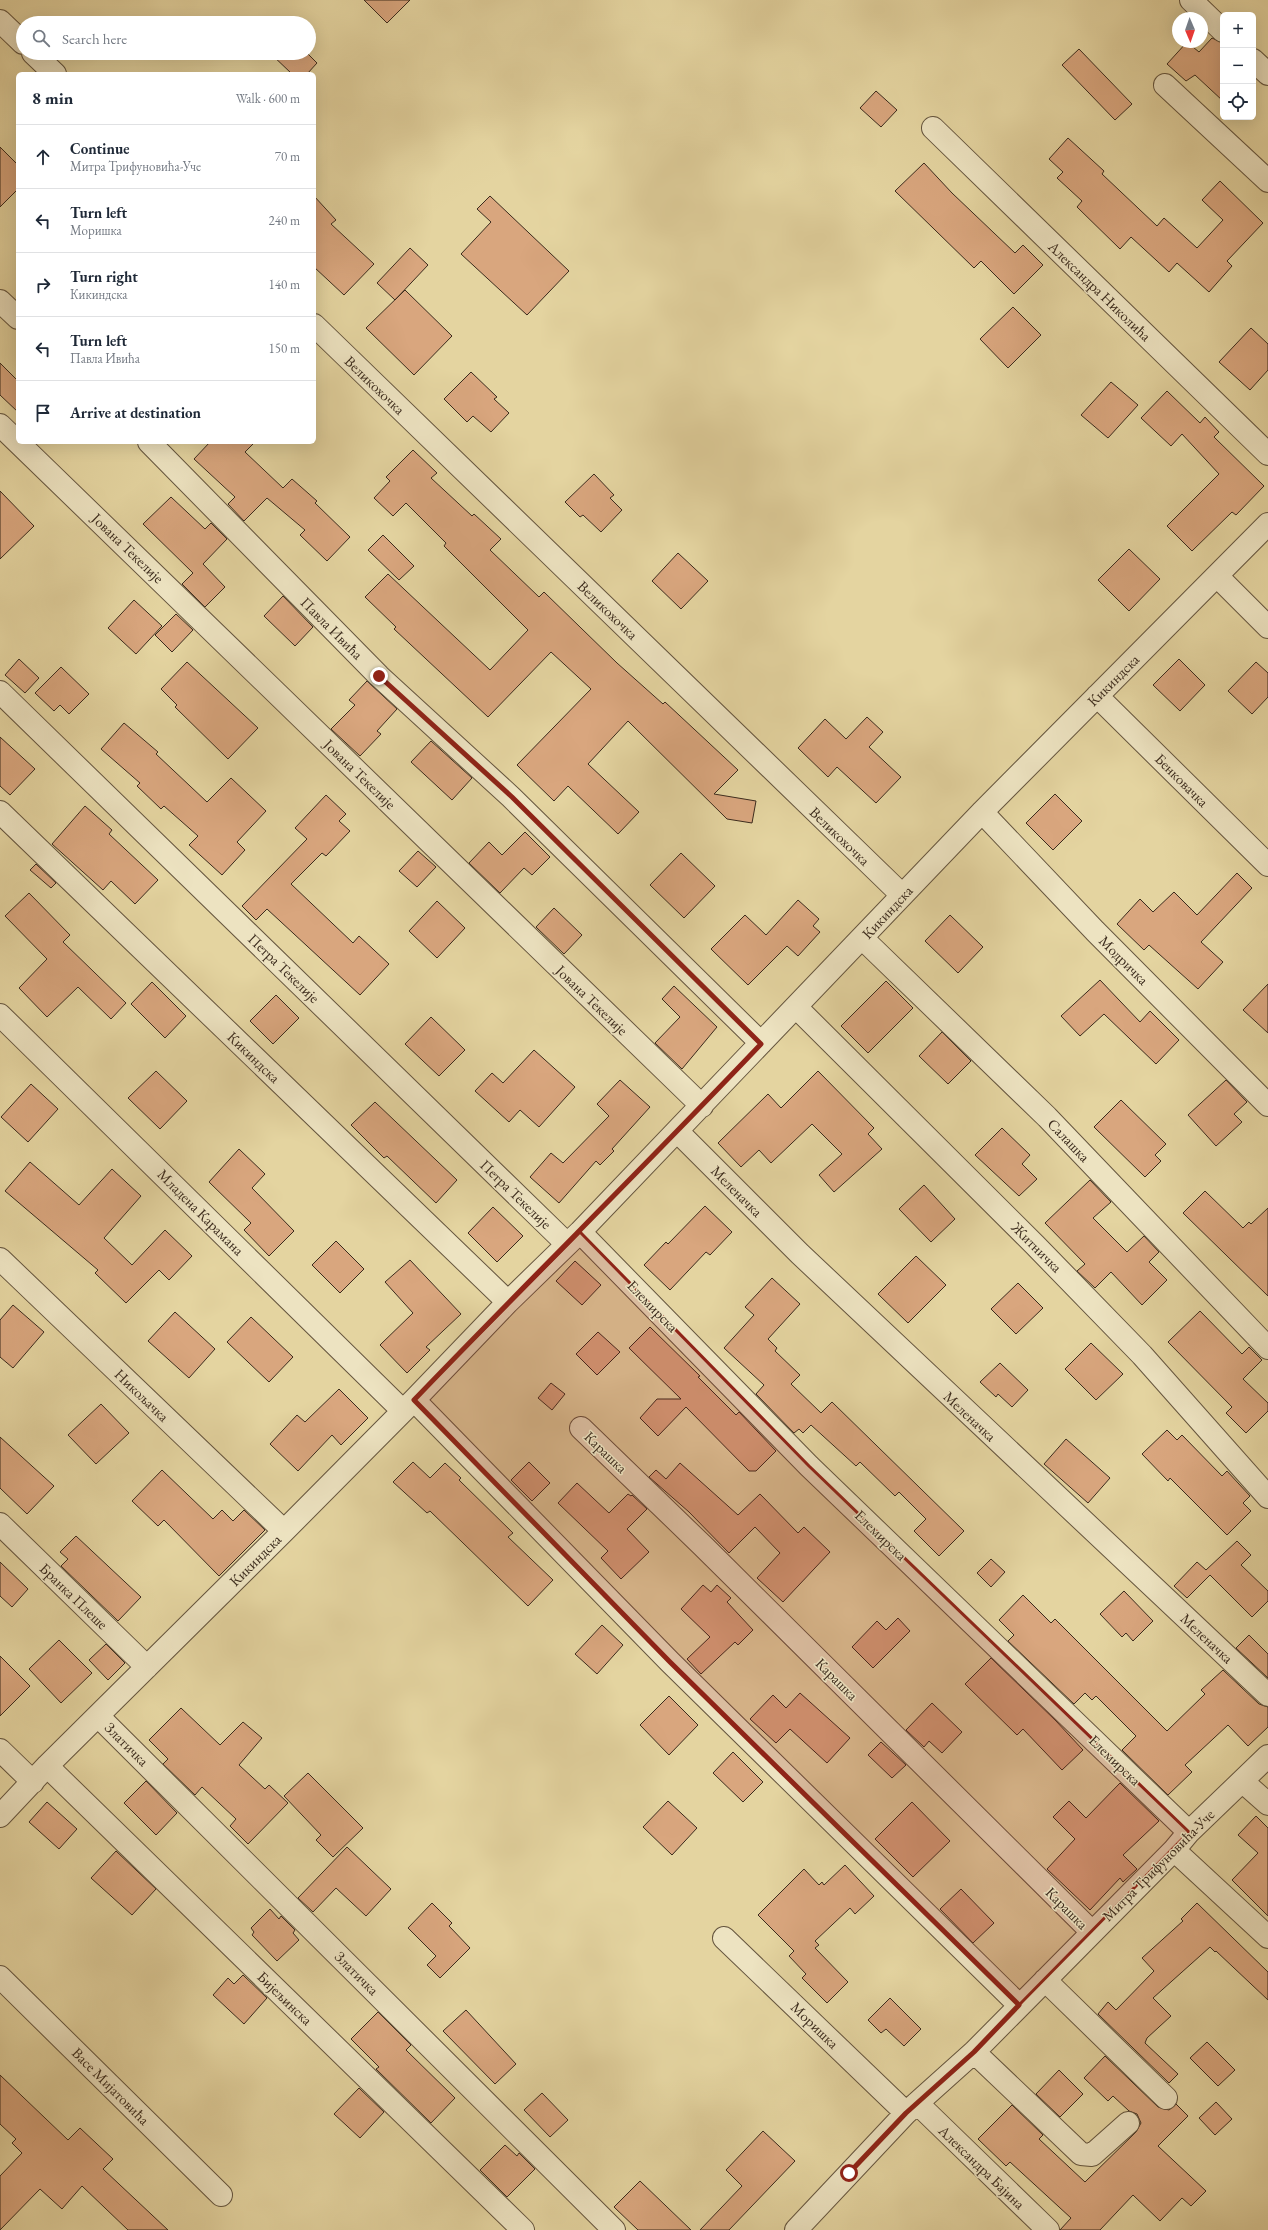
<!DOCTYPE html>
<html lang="en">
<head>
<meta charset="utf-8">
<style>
	:root { --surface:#fff; --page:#f6f6f7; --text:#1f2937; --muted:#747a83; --line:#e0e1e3 }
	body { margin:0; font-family:"EB Garamond",serif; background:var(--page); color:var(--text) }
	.controls { position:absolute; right:12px; top:12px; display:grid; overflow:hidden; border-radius:6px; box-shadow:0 4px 16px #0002 }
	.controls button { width:36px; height:36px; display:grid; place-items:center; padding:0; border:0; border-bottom:1px solid var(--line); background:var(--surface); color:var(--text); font:20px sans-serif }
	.compass { position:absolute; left:1172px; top:12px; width:36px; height:36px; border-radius:50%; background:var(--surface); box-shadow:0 4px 16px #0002; rotate:178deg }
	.stop { position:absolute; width:12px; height:12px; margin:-9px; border:3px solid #8f2418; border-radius:50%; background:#fff }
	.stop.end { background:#8f2418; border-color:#fff; box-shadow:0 1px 4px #0008 }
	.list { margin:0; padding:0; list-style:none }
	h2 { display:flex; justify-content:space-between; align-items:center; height:52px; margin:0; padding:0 16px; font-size:17px }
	h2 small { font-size:13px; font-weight:400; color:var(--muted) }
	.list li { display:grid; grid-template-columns:26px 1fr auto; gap:12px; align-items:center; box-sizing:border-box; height:64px; padding:0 16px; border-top:1px solid var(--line) }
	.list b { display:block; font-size:15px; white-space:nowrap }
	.list p { margin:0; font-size:13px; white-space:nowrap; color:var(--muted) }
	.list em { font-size:13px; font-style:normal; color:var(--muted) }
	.icon { flex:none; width:22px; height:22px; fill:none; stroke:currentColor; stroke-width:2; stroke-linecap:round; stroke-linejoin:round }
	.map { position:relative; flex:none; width:1268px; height:2230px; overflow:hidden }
	.search { position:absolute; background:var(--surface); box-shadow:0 4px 16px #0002; left:16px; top:16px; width:300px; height:44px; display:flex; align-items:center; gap:10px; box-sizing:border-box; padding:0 14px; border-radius:22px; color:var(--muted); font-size:15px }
	.panel { position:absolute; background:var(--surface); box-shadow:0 4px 16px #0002; left:16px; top:72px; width:300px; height:372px; border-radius:6px }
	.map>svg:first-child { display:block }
	.building { fill:#d9a67e; stroke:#3b2b1d }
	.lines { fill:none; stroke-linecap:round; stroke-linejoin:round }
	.minor-casing { stroke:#65553e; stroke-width:24 }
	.minor { stroke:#ede3c1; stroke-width:22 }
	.route { stroke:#8f2418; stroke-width:5 }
	.marked { fill:#8f2418; fill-opacity:0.2; stroke:#8f2418; stroke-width:3; stroke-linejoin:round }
	.labels { text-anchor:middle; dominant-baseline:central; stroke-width:3; stroke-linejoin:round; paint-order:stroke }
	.street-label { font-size:15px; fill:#3b2b1d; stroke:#ede3c1 }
</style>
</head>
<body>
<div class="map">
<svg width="1268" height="2230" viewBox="0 0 1268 2230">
	<rect width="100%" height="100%" fill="#e4d4a0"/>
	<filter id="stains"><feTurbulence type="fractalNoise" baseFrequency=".005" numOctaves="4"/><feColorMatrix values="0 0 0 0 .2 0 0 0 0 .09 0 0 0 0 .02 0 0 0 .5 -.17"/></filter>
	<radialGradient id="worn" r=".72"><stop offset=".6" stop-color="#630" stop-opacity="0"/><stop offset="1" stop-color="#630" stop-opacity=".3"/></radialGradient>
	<path class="building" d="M364 0H410L387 23Z
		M1212 38 1223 43V101L1195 75 1186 81 1167 64 1187 42 1199 52Z
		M1079 49 1132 104 1115 120 1062 65Z
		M270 53H307L317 63 307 74H292Z
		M876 91 897 110 881 127 860 108Z
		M1068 138 1104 171 1102 174 1157 226 1164 218 1197 248 1223 220 1202 200 1220 181 1263 223 1227 261 1232 266 1209 292 1177 263 1169 272 1131 237 1120 249 1077 207 1082 201 1057 178 1063 172 1049 159Z
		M0 147 18 165V189L0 207Z
		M924 163 952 193 1015 253 1023 245 1043 265 1014 294 981 261 974 268 895 191Z
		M314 196 336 220 331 224 374 264 344 295 314 267Z
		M490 196 569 271 527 315 461 254 491 222 477 209Z
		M410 248 428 265 395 300 377 283Z
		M405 290 452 336 414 375 366 328Z
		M1013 307 1041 335 1008 368 980 339Z
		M1251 328 1268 344V370L1250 390 1219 362Z
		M0 363 18 381V412L0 395Z
		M471 372 497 397 494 399 509 413 491 432 473 416 467 422 444 399Z
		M1111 382 1138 405 1108 438 1081 415Z
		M1167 391 1200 423 1205 417 1219 432 1214 437 1264 486 1236 515 1232 512 1192 551 1167 526 1219 474 1182 434 1171 446 1141 418Z
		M210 442H255L245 452 283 488 292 479 317 501 315 503 350 537 327 561 300 535 305 530 267 498 244 521 228 504 235 497 194 459Z
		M413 450 437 473 431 478 472 516 474 514 501 539 490 550 539 597 544 592 617 663 663 704 665 702 738 770 714 794 756 801 752 823 727 819 628 721 588 764 639 812 618 834 568 786 554 801 517 765 591 689 551 652 488 717 394 629 396 627 365 597 388 574 490 670 528 630 444 546 446 543 406 503 393 516 374 498 390 481 386 477Z
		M594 474 614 495 610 498 622 510 601 532 583 515 580 517 565 502Z
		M0 491 34 526 0 559Z
		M171 497 205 529 211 523 227 539 203 564 225 587 205 607 182 584 193 573 143 524Z
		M383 535 414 566 399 580 368 550Z
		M1129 549 1160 579 1129 611 1098 580Z
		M678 553 708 581 681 609 652 581Z
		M283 596 313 627 295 646 264 616Z
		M134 600 162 626 136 654 108 628Z
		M176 614 193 630 172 652 155 635Z
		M19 659 39 678 25 693 5 675Z
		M1179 659 1205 685 1180 711 1153 685Z
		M187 662 258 728 228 759 175 707 177 705 161 689Z
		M1256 662 1268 673V697L1252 714 1228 691Z
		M61 667 89 694 69 714 60 705 54 711 35 693Z
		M367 681 397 709 377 731 381 734 360 756 331 729 355 705 349 700Z
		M867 717 883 732 869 747 901 777 876 803 837 767 828 777 798 748 825 719 846 739Z
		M124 723 158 752 156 754 207 802 231 778 266 811 237 842 245 850 222 875 189 845 198 836 164 806 161 809 137 786 140 783 101 749Z
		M0 737 35 769 10 795 0 786Z
		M431 741 472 778 452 800 411 762Z
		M1055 794 1082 821 1053 850 1026 823Z
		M326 795 346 814 339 821 350 831 326 856 322 853 291 884 353 943 359 936 389 964 360 995 267 909 256 920 242 906 307 839 295 828Z
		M85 806 112 830 109 834 158 880 135 904 111 881 103 890 52 844Z
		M525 832 550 857 532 875 524 868 500 893 469 863 489 842 502 855Z
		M418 851 436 867 417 887 399 871Z
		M681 853 715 886 684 918 650 885Z
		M36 864 56 883 51 888 30 870Z
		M1237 873 1252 888 1201 942 1223 962 1198 989 1149 945 1144 950 1117 924 1140 899 1153 912 1174 892 1197 915Z
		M29 893 70 935 63 942 126 1003 111 1019 78 987 47 1017 19 988 47 959 5 916Z
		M798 900 819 919 813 926 820 932 798 956 787 946 748 985 711 949 745 915 766 935Z
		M437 901 465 928 437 958 409 931Z
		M554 908 582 935 564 954 536 927Z
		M950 915 983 947 958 973 925 941Z
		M1100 980 1140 1022 1150 1011 1179 1040 1156 1064 1104 1014 1080 1036 1061 1016Z
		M886 981 913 1008 868 1053 841 1026Z
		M152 982 186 1016 165 1038 131 1004Z
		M1268 984V1033L1243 1010Z
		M674 986 717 1027 682 1069 655 1043 680 1017 662 999Z
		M276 995 299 1018 273 1044 250 1021Z
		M431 1017 465 1050 439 1076 405 1044Z
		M942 1032 971 1061 948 1084 919 1056Z
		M534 1050 575 1087 539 1127 520 1110 509 1122 475 1091 492 1073 503 1083Z
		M156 1071 187 1101 160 1129 128 1098Z
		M818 1071 874 1128 868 1134 882 1149 834 1192 819 1175 842 1154 812 1124 771 1163 759 1150 741 1167 718 1143 768 1094 781 1108Z
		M620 1080 650 1107 612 1149 614 1151 600 1165 596 1161 559 1203 530 1177 551 1153 563 1163 609 1116 597 1104Z
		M1226 1080 1247 1102 1234 1114 1242 1122 1216 1146 1188 1115Z
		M31 1084 58 1109 28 1142 1 1117Z
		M1121 1100 1166 1144 1155 1155 1161 1161 1145 1177 1094 1127Z
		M375 1102 457 1180 436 1203 387 1156 384 1158 351 1125Z
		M1002 1128 1030 1155 1022 1164 1037 1179 1019 1196 975 1155Z
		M239 1149 265 1174 252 1188 294 1231 269 1256 244 1230 251 1223 209 1182Z
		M30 1162 79 1205 112 1169 141 1196 104 1238 132 1265 165 1230 192 1256 169 1280 159 1270 126 1303 95 1273 98 1270 5 1191Z
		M1090 1180 1111 1202 1093 1218 1127 1252 1144 1236 1159 1252 1149 1262 1167 1280 1142 1305 1111 1272 1095 1288 1077 1271 1085 1264 1045 1223Z
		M924 1185 955 1219 931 1242 899 1209Z
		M1205 1191 1243 1228 1249 1222 1251 1224 1268 1208V1296L1183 1213Z
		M705 1206 732 1232 710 1255 706 1252 670 1290 644 1265 666 1242 668 1244Z
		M493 1207 523 1236 497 1262 468 1233Z
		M336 1241 364 1269 340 1293 312 1265Z
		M916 1256 946 1285 908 1323 878 1294Z
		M410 1260 461 1314 426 1347 430 1350 407 1373 380 1345 413 1313 385 1282Z
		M575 1261 601 1285 582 1305 556 1281Z
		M772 1278 800 1304 768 1339 777 1348 775 1351 800 1375 791 1384 821 1413 832 1402 964 1531 939 1556 914 1531 926 1519 899 1492 895 1496 860 1462 856 1466 811 1425 803 1433 799 1429 794 1433 756 1394 764 1385 724 1348 754 1315 745 1307Z
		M1018 1283 1043 1308 1016 1334 991 1309Z
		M13 1305 44 1332 13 1368 0 1357V1320Z
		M1200 1311 1242 1354 1249 1347 1262 1360 1243 1379 1268 1403V1411L1246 1433 1226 1413 1232 1407 1168 1342Z
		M175 1312 215 1349 189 1378 148 1341Z
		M251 1317 293 1357 269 1382 227 1342Z
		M650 1327 700 1376 698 1377 736 1415 739 1412 776 1451 756 1471H749L686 1407 658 1436 640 1418 657 1399H681L629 1348Z
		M598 1332 620 1352 597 1375 576 1354Z
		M1091 1343 1123 1374 1096 1400 1065 1369Z
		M1000 1363 1028 1390 1012 1407 998 1394 996 1397 980 1382Z
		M551 1383 565 1394 552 1410 538 1398Z
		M339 1389 368 1418 341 1445 332 1435 298 1471 270 1444 297 1415 305 1422Z
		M101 1404 129 1433 96 1464 68 1435Z
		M1167 1430 1177 1440 1182 1435 1222 1476 1227 1471 1250 1496 1243 1503 1251 1511 1227 1535 1170 1478 1168 1481 1142 1454Z
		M0 1437 54 1486 27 1514 0 1488Z
		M1066 1439 1110 1478 1088 1503 1044 1464Z
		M413 1462 430 1478 445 1463 461 1478 459 1480 513 1533 508 1537 553 1580 528 1606 430 1511 427 1513 393 1482Z
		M529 1462 550 1483 532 1501 511 1480Z
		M680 1463 738 1515 760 1494 798 1533 804 1527 830 1552 783 1602 757 1578 780 1553 755 1527 729 1553 689 1512 649 1477 656 1470 666 1479Z
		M162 1470 213 1519 222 1510 233 1521 244 1510 265 1530 219 1576 164 1520 158 1526 132 1501Z
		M577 1483 609 1513 628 1494 631 1496 632 1495 647 1509 627 1529 649 1552 621 1579 601 1558 608 1551 558 1503Z
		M76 1536 141 1597 118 1621 61 1566 68 1559 60 1552Z
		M1237 1541 1251 1555 1241 1565 1268 1591V1601L1252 1617 1210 1575 1187 1598 1174 1586 1197 1562 1206 1570Z
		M991 1559 1005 1572 991 1587 977 1573Z
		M0 1562 28 1589 12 1607 0 1596Z
		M703 1585 711 1592 717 1585 731 1598 727 1602 753 1630 738 1645 735 1642 701 1674 687 1659 710 1637 681 1609Z
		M1124 1591 1153 1621 1133 1641 1126 1633 1122 1637 1100 1614Z
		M1023 1595 1051 1623 1055 1619 1167 1731 1205 1694 1201 1690 1223 1670 1259 1704 1268 1707V1727L1248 1746 1228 1725 1185 1765 1192 1772 1168 1795 1122 1750 1136 1736 1096 1696 1092 1700 1085 1693 1074 1704 1008 1641 1014 1635 999 1620Z
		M898 1618 910 1631 873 1668 852 1647 877 1621 886 1630Z
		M602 1625 623 1645 597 1674 575 1654Z
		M1249 1635 1268 1654V1678L1236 1648Z
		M59 1640 92 1673 61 1703 29 1669Z
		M106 1644 125 1663 108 1680 89 1660Z
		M0 1656 30 1686 0 1716Z
		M991 1658 1056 1721 1083 1750 1062 1770 1023 1729 1017 1735 965 1684Z
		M800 1693 850 1738 827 1763 790 1729 776 1743 750 1719 773 1695 786 1708Z
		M669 1696 698 1725 669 1755 640 1725Z
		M932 1703 962 1732 942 1753 929 1741 924 1747 906 1730Z
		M181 1708 220 1745 243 1722 262 1738 239 1765 265 1789 269 1785 288 1803 248 1844 230 1826 236 1819 202 1787 195 1795 163 1764 168 1759 149 1740Z
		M881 1742 906 1765 892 1778 868 1755Z
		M733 1752 763 1782 743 1802 713 1773Z
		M308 1773 363 1828 333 1857 316 1840 321 1835 284 1796Z
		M146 1781 177 1813 156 1835 124 1803Z
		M1120 1783 1159 1821 1123 1855 1137 1869 1123 1882 1120 1878 1090 1910 1047 1869 1075 1839 1053 1817 1069 1801 1086 1818Z
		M668 1801 697 1828 672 1855 643 1827Z
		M47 1802 77 1829 59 1849 29 1822Z
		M912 1802 950 1841 913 1877 875 1839Z
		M1256 1816 1268 1828V1916L1232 1880 1258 1853 1238 1835Z
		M347 1847 391 1889 366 1916 336 1888 313 1912 298 1898Z
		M116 1851 156 1889 132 1915 91 1878Z
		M845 1865 874 1896 855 1914 850 1908 815 1941 819 1945 815 1948 848 1982 827 2003 802 1978 806 1974 789 1956 794 1951 758 1915 804 1869 819 1885 822 1882 824 1885Z
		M961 1889 994 1923 973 1943 940 1909Z
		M432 1903 452 1923 449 1926 470 1948 440 1978 427 1965 436 1956 408 1928Z
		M1197 1903 1268 1972V2000L1216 1951 1215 1952 1210 1947 1153 1998 1171 2016 1147 2038 1145 2043 1178 2074 1169 2083 1098 2014 1108 2002 1116 2010 1154 1971 1142 1958 1183 1921 1181 1919Z
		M270 1909 279 1919 281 1916 295 1930 293 1933 299 1940 277 1961 252 1935 254 1932 251 1928Z
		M243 1975 267 1998 244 2024 213 1995 228 1978 234 1984Z
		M890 1998 921 2029 904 2046 886 2029 881 2033 868 2020Z
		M466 2010 516 2064 495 2084 443 2031Z
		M378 2012 411 2045 406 2050 455 2098 431 2123 376 2069 379 2067 351 2039Z
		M1207 2042 1235 2070 1218 2086 1190 2058Z
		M1105 2056 1158 2107 1169 2110 1176 2104 1188 2116 1158 2146 1206 2191 1191 2206 1182 2198 1160 2221 1133 2195 1100 2230H1060L1071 2218 1010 2162 1006 2166 978 2139 1012 2105 1043 2135 1039 2139 1085 2182 1136 2132 1141 2123 1137 2114 1129 2111 1113 2096 1108 2101 1084 2078Z
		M1059 2070 1083 2094 1060 2117 1036 2094Z
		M0 2075 68 2140 80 2128 113 2159 103 2169 168 2230H128L82 2186 62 2209 40 2189 0 2230V2176L22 2153 12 2143 16 2139 0 2124Z
		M359 2088 384 2112 360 2138 334 2114Z
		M542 2093 568 2120 550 2137 524 2110Z
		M1216 2102 1232 2119 1215 2135 1199 2118Z
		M763 2131 795 2161 729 2230H700L742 2186 726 2170Z
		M505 2145 517 2156 519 2153 535 2169 507 2197 480 2170Z
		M640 2181 691 2230H638L614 2207Z"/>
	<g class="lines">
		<g class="minor-casing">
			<path id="minor" d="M1191 0 1223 31
				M0 21 23 43
				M33 53 55 74
				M1253 60 1268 74
				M1165 85 1268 181
				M933 128 1268 454
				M0 301 18 318
				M314 325 902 895
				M0 425 702 1106
				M149 442 379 676 511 797 761 1043
				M1217 576 1268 627
				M0 692 567 1244
				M1097 696 1268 865
				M0 812 508 1302
				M982 812 1095 931 1268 1105
				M862 938 1047 1117 1268 1348
				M796 1007 1035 1245 1142 1355 1268 1497
				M0 1015 402 1410
				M678 1132 800 1254 1268 1695
				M580 1232 809 1466 1189 1832
				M0 1259 284 1531
				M414 1400 670 1662 1019 2005
				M581 1428 703 1546 1092 1932
				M0 1524 147 1667
				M98 1716 614 2230
				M0 1750 33 1782
				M47 1766 523 2230
				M1242 1781 1268 1804
				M0 1816 47 1766 284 1531 414 1400 508 1302 580 1232 982 812 1268 524
				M1174 1850 1268 1937
				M724 1938 906 2113
				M0 1977 221 2195
				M1045 1980 1166 2098
				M974 2052 1081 2154 1092 2155 1128 2123
				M917 2103 1048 2230
				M796 2230 906 2113 974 2052 1174 1850 1189 1832 1268 1756"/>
		</g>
		<use href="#minor" class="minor"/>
	</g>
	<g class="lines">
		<path class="route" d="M379 676 512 797 761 1044C647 1164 529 1280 414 1400L670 1662 1019 2005 974 2052 906 2113 849 2173"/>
	</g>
	<path class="marked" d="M580 1232 809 1466 1189 1832 1019 2005 670 1662 414 1400Z"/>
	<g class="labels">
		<g class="street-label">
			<text transform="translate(1100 291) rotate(44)">Александра Николића</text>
			<text transform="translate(375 385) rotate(44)">Великохочка</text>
			<text transform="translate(128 548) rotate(44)">Јована Текелије</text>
			<text transform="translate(608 610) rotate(44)">Великохочка</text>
			<text transform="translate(332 628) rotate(45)">Павла Ивића</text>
			<text transform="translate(1113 680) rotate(-45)">Кикиндска</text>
			<text transform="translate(360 774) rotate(44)">Јована Текелије</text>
			<text transform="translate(1182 780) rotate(45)">Бенковачка</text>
			<text transform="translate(840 836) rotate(44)">Великохочка</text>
			<text transform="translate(887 912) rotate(-47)">Кикиндска</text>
			<text transform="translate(1124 960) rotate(45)">Модричка</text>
			<text transform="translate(284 968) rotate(44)">Петра Текелије</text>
			<text transform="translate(592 1000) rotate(44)">Јована Текелије</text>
			<text transform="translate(254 1057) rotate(44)">Кикиндска</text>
			<text transform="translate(1069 1140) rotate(46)">Салашка</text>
			<text transform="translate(737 1191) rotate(45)">Меленачка</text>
			<text transform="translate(516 1194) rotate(44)">Петра Текелије</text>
			<text transform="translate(201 1212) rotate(45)">Младена Карамана</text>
			<text transform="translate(1037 1247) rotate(45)">Житничка</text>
			<text transform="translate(653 1306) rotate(46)">Елемирска</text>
			<text transform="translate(142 1395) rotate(44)">Никољачка</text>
			<text transform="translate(970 1416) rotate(43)">Меленачка</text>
			<text transform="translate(606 1452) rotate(44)">Карашка</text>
			<text transform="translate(881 1535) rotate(44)">Елемирска</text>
			<text transform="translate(255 1560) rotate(-45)">Кикиндска</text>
			<text transform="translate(74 1596) rotate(44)">Бранка Плеше</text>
			<text transform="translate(1207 1638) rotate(43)">Меленачка</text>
			<text transform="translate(837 1679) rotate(45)">Карашка</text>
			<text transform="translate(127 1744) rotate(45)">Златичка</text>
			<text transform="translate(1115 1760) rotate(44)">Елемирска</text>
			<text transform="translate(1158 1865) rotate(-45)">Митра Трифуновића-Уче</text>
			<text transform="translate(1067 1908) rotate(45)">Карашка</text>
			<text transform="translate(357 1973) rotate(45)">Златичка</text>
			<text transform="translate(285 1998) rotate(44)">Бијељинска</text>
			<text transform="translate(815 2025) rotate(44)">Моришка</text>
			<text transform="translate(111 2086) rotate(45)">Васе Мијатовића</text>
			<text transform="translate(982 2167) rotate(44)">Александра Бајина</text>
		</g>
	</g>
	<rect width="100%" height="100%" filter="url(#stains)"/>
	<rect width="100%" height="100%" fill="url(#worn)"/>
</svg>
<div class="controls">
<button>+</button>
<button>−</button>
<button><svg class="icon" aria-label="locate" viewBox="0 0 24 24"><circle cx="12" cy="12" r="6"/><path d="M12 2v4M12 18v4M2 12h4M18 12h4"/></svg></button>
</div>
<svg class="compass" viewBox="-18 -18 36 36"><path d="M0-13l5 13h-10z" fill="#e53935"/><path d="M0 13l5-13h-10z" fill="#747a83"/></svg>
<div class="stop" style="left:849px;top:2173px"></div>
<div class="stop end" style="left:379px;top:676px"></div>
<div class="search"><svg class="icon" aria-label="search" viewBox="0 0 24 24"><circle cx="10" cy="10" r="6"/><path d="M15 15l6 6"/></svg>Search here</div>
<section class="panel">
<h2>8 min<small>Walk · 600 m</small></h2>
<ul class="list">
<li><svg class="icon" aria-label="ahead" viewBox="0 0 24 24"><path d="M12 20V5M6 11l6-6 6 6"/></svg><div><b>Continue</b><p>Митра Трифуновића-Уче</p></div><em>70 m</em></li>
<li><svg class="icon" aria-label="left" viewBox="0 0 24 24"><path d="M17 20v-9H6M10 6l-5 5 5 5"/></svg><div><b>Turn left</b><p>Моришка</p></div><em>240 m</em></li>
<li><svg class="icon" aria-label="right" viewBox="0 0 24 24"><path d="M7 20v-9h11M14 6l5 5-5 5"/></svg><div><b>Turn right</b><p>Кикиндска</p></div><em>140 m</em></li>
<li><svg class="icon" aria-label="left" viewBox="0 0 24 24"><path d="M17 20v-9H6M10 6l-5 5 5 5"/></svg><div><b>Turn left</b><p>Павла Ивића</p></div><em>150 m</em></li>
<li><svg class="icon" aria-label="arrive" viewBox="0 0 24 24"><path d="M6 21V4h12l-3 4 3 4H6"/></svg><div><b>Arrive at destination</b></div></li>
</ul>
</section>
</div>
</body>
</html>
